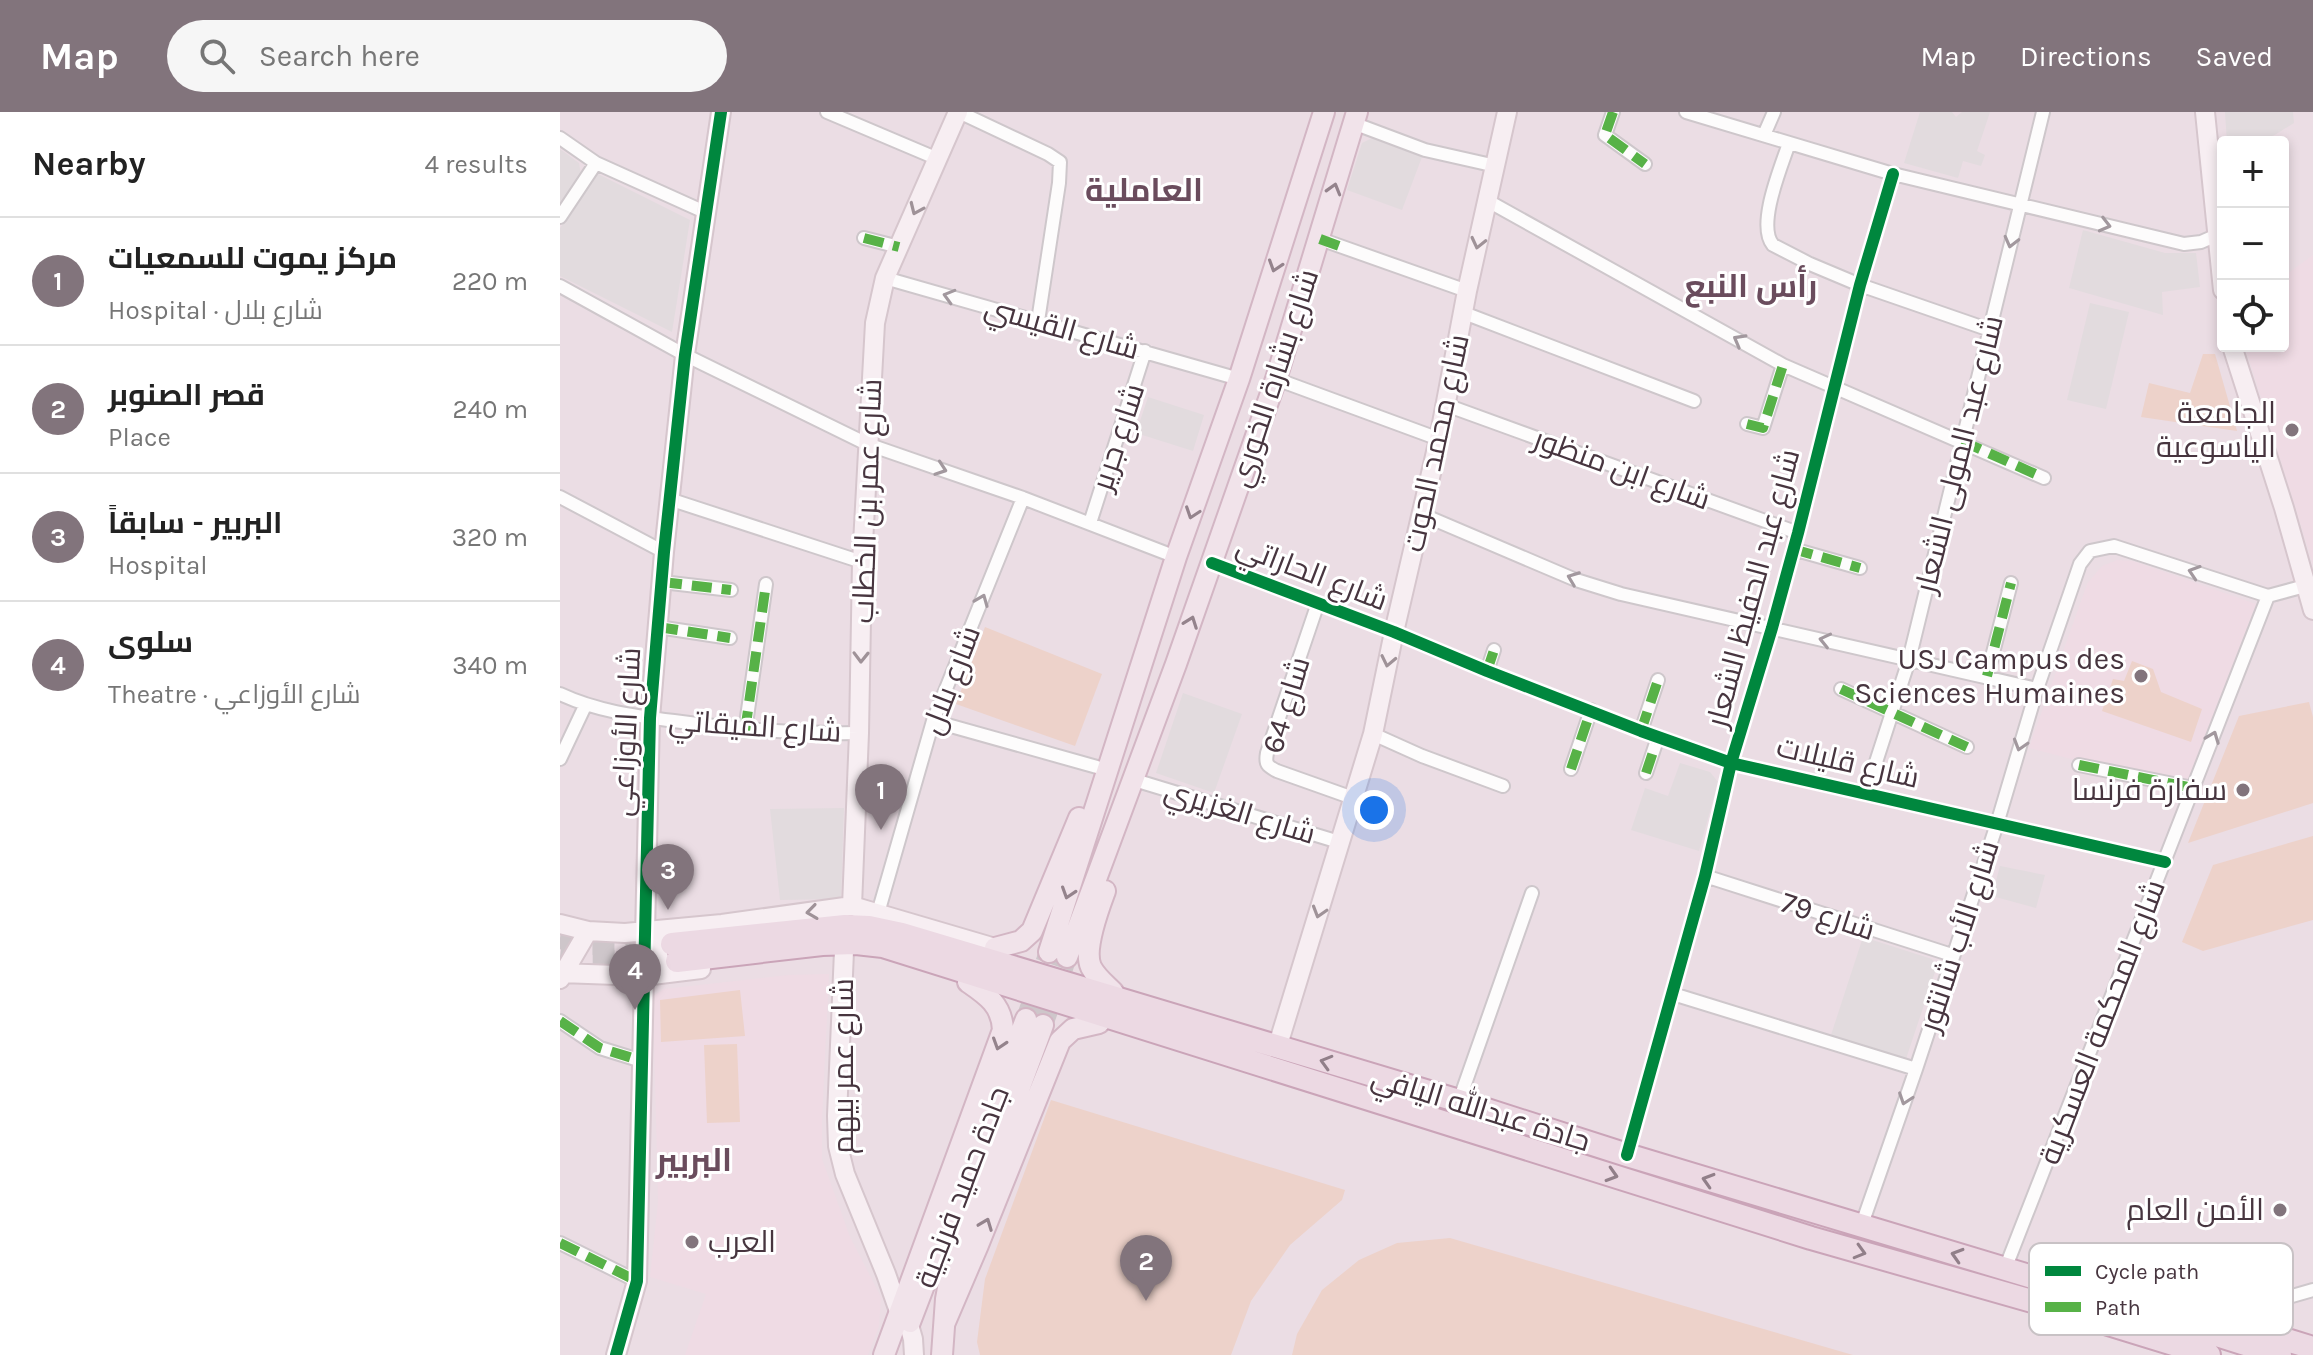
<!DOCTYPE html>
<html lang="en">
<head>
<meta charset="utf-8">
<style>
	:root { --surface:#fff; --page:#f6f6f6; --text:#222; --muted:#767676; --line:#e0e0e0; --accent:#82747c }
	body { margin:0; font-family:Karla,Cairo,sans-serif; background:var(--page); color:var(--text) }
	.controls { position:absolute; right:24px; top:24px; display:grid; overflow:hidden; border-radius:8px; box-shadow:0 4px 12px #0003 }
	.controls button { width:72px; height:72px; display:grid; place-items:center; padding:0; border:0; border-bottom:2px solid var(--line); background:var(--surface); color:var(--text); font:40px sans-serif }
	.you { position:absolute; left:814px; top:698px; width:28px; height:28px; margin:-20px; border:6px solid #fff; border-radius:50%; background:#1a73e8; box-shadow:0 0 0 12px #1a73e833 }
	.badge { display:grid; place-items:center; width:52px; height:52px; border-radius:50%; background:var(--accent); color:#fff; font-size:26px; font-weight:700 }
	.pin { position:absolute; translate:-50% -66px; filter:drop-shadow(0 2px 4px #0008) }
	.pin::after { content:''; position:absolute; top:42px; width:28px; height:24px; background:inherit; clip-path:polygon(0 0,100% 0,50% 100%) }
	.list { margin:0; padding:0; list-style:none }
	h2 { display:flex; justify-content:space-between; align-items:center; height:104px; margin:0; padding:0 32px; font-size:34px }
	h2 small { font-size:26px; font-weight:400; color:var(--muted) }
	.list li { display:grid; grid-template-columns:52px 1fr auto; gap:24px; align-items:center; box-sizing:border-box; height:128px; padding:0 32px; border-top:2px solid var(--line) }
	.list b { display:block; font-size:30px; white-space:nowrap }
	.list p { margin:0; font-size:26px; white-space:nowrap; color:var(--muted) }
	.list em { font-size:26px; font-style:normal; color:var(--muted) }
	.icon { flex:none; width:44px; height:44px; fill:none; stroke:currentColor; stroke-width:2; stroke-linecap:round; stroke-linejoin:round }
	.map { position:relative; flex:none; width:1753px; height:1243px; overflow:hidden }
	header { display:flex; align-items:center; gap:48px; box-sizing:border-box; height:112px; padding:0 40px; background:var(--accent); color:#fff }
	header strong { font-size:38px }
	nav { display:flex; gap:44px; margin-inline-start:auto; font-size:28px }
	.search { width:560px; height:72px; background:var(--page); display:flex; align-items:center; gap:20px; box-sizing:border-box; padding:0 28px; border-radius:44px; color:var(--muted); font-size:30px }
	main { display:flex }
	aside { flex:1; background:var(--surface) }
	.map>svg:first-child { display:block }
	.residential { fill:#ebdde4; fill-rule:evenodd }
	.education { fill:#efdbe4 }
	.green { fill:#edd2ca }
	.parking { fill:#e2dbde }
	.lines { fill:none; stroke-linecap:round; stroke-linejoin:round }
	.primary-tunnel { stroke:#cec6ca; stroke-width:20; stroke-dasharray:20 10; stroke-linecap:butt }
	.highway-tunnel { stroke:#cec6ca; stroke-width:22; stroke-dasharray:22 11; stroke-linecap:butt }
	.street-casing { stroke:#cec7cb; stroke-width:16 }
	.secondary-casing { stroke:#d6c6cd; stroke-width:22 }
	.primary-casing { stroke:#d3b6c4; stroke-width:24 }
	.highway-casing { stroke:#caa4b8; stroke-width:26 }
	.street { stroke:#fdfcfc; stroke-width:12 }
	.secondary { stroke:#f7eef2; stroke-width:18 }
	.primary { stroke:#f1e3ea; stroke-width:20 }
	.highway { stroke:#ecd9e3; stroke-width:22 }
	.quiet { stroke:#57b247; stroke-width:10; stroke-dasharray:20 10; stroke-linecap:butt }
	.cycleway-casing { stroke:#fff; stroke-width:17 }
	.cycleway { stroke:#00873e; stroke-width:12 }
	.oneway { stroke:#94838c }
	.oneway2 { stroke:#9f9298 }
	.oneway3 { stroke:#a2989e }
	.oneway4 { stroke:#917f89 }
	.poi-dot { fill:#82747c; stroke:#fff; stroke-width:3 }
	.labels { text-anchor:middle; dominant-baseline:central; stroke-width:6; stroke-linejoin:round; paint-order:stroke }
	.street-label { font-size:30px; fill:#47353f; stroke:#fff }
	.poi-label { font-size:30px; fill:#47353f; stroke:#fff; text-anchor:end }
	.neighbourhood-label { font-size:32px; font-weight:bold; fill:#6a4c5d; stroke:#fff }
	.key { fill:#fff; stroke:#c8c2c5; stroke-width:2 }
	.key-label { font-size:22px; fill:#47353f }
</style>
</head>
<body>
<header>
<strong>Map</strong>
<div class="search"><svg class="icon" aria-label="search" viewBox="0 0 24 24"><circle cx="10" cy="10" r="6"/><path d="M15 15l6 6"/></svg>Search here</div>
<nav><a>Map</a><a>Directions</a><a>Saved</a></nav>
</header>
<main>
<aside>
<h2>Nearby<small>4 results</small></h2>
<ul class="list">
<li><span class="badge">1</span><div><b>مركز يموت للسمعيات</b><p>Hospital · شارع بلال</p></div><em>220 m</em></li>
<li><span class="badge">2</span><div><b>قصر الصنوبر</b><p>Place</p></div><em>240 m</em></li>
<li><span class="badge">3</span><div><b>البربير - سابقاً</b><p>Hospital</p></div><em>320 m</em></li>
<li><span class="badge">4</span><div><b>سلوى</b><p>Theatre · شارع الأوزاعي</p></div><em>340 m</em></li>
</ul>
</aside>
<div class="map">
<svg width="1753" height="1243" viewBox="0 0 1753 1243">
	<rect width="100%" height="100%" fill="#f0eaed"/>
	<path class="residential" d="M0 0H1753V1243H0ZM1663 30H1723V234H1663Z"/>
	<path class="education" d="M1753 143V452L1685 234H1723V165Z
		M1557 448 1573 449 1696 492 1626 677 1469 636 1527 472 1542 454Z
		M269 862 262 1008V1047L290 1125 321 1185 319 1214 308 1243H125L146 1182 90 1165 98 1090 93 884 104 877 228 863Z"/>
	<path class="green" d="M1643 242H1655L1677 319 1581 305 1589 271 1630 281Z
		M425 515 542 562 515 634 396 592Z
		M1572 549 1593 557 1601 580 1642 597 1631 630 1542 599 1553 567 1564 569Z
		M1749 590 1753 605V691L1628 731 1679 604Z
		M1753 724V808L1643 839 1622 830 1653 753Z
		M180 878 185 924 101 930 100 888Z
		M177 932 180 1010 147 1011 144 933Z
		M491 988 785 1078 782 1088 730 1133 691 1189 671 1243H420L417 1230 425 1167Z
		M890 1126 1293 1243H732L737 1222 762 1178 799 1148 837 1131Z"/>
	<path class="parking" d="M1360 0H1392L1396 5 1402 0H1430L1417 39 1425 43 1421 54 1403 49 1398 66 1344 51Z
		M1665 0H1733L1734 11 1703 30H1667Z
		M812 26 862 45 842 98 787 78 802 31Z
		M0 37 19 51 21 63 0 94Z
		M38 62 130 108 112 220 0 164V116Z
		M1523 118 1605 141H1636L1640 175 1602 180 1603 203 1509 176Z
		M1530 191 1569 200 1546 297 1507 288Z
		M588 285 644 303 633 339 576 321Z
		M623 581 682 602 654 681 596 661Z
		M1120 651 1150 660 1158 670 1139 739 1071 718 1085 676 1108 684Z
		M284 696 281 787 220 788 210 697Z
		M1440 754 1485 763 1476 796 1432 784Z
		M1303 825 1372 847 1376 857 1346 947 1271 923Z"/>
	<g class="lines">
		<path class="primary-tunnel" d="M466 907 489 840
			M483 913 507 845"/>
		<path class="highway-tunnel" d="M0 826 31 832H103
			M0 845 28 849H102"/>
		<g class="street-casing">
			<path id="street" d="M267 0 378 47
				M399 0 488 42 500 50 499 71 478 209
				M1053 0 1045 23 1085 52
				M1126 0 1333 62 1624 132 1641 130 1657 123
				M793 11 865 38 936 54
				M1204 23 1214 0
				M0 26 36 51 147 101
				M1229 31C1222 53 1196 113 1213 133L1250 152 1300 173 1430 218
				M928 89 1223 253 1484 366
				M0 105 36 51
				M304 126 339 135
				M760 127 907 179
				M325 166 679 267
				M0 174 125 243 307 332 463 386 616 445
				M904 201 1134 289
				M716 267 879 327
				M886 293 1238 421
				M1187 312 1203 316 1223 253
				M0 385 104 440
				M109 387 302 450
				M861 402 1016 468 1061 482 1477 577
				M530 411 585 239
				M1233 437 1300 456
				M652 451 834 520 927 559 1081 619 1171 651 1605 750
				M102 470 171 478
				M1708 484 1745 474
				M758 491 707 641C705 652 707 654 717 659L793 686
				M98 515 170 526
				M927 559 934 538
				M1427 564 1451 471
				M1281 577 1407 635
				M0 582C36 599 75 604 114 609 179 618 234 622 299 621
				M373 609 537 655
				M185 619 206 472
				M1081 619 1098 568
				M813 622 862 644 943 674
				M0 647 25 594
				M1519 653 1633 676
				M1011 657 1031 598
				M1086 661 1098 625
				M581 670 779 730
				M1306 681 1349 548 1483 0
				M1145 764 1392 843
				M318 801 373 609 463 386
				M1113 882 1356 957
				M0 909 40 936 82 949
				M899 989 972 781
				M1067 1043 1145 764 1171 651 1212 516 1238 421 1300 173 1333 62
				M1301 1115 1356 957 1437 712 1477 577 1520 452 1530 439 1554 434 1708 484
				M0 1131 77 1169
				M1445 1157 1708 484
				M1659 1205 1753 1178"/>
		</g>
		<g class="secondary-casing">
			<path id="secondary" d="M1645 0 1663 178
				M1672 234 1724 396 1753 498
				M292 794 299 621 302 450 315 211 325 166 398 0
				M0 812 28 819 65 821 162 812 292 794 435 836
				M112 817 99 825 96 835 101 853 116 860
				M284 839 277 1004 278 1034 285 1062 326 1162 340 1202
				M0 861 84 864 141 857
				M0 867 28 819
				M717 936 813 622 834 520 879 327 907 179 947 0
				M349 1213 353 1227 354 1243
				M56 1243 77 1169 90 606 104 440 125 243 161 0"/>
		</g>
		<g class="primary-casing">
			<path id="primary" d="M545 779C538 798 523 837 531 855 536 865 545 872 553 880
				M435 836 461 829 472 819 519 706
				M489 840 616 445 679 267 764 0
				M507 845 616 552 716 267 797 0
				M350 1210 466 907
				M385 1210 418 1133 500 929 513 917 539 911
				M324 1243 443 918C442 893 427 883 408 870
				M382 1243 386 1187 391 1160 483 913"/>
		</g>
		<g class="highway-casing">
			<path id="highway" d="M112 832 285 814 309 815 342 822 899 989 1067 1043 1499 1173 1720 1243
				M117 849 262 832 296 831 323 834 1251 1126 1493 1195 1649 1243
				M1622 1199 1656 1206 1753 1236"/>
		</g>
		<use href="#street" class="street"/>
		<use href="#secondary" class="secondary"/>
		<use href="#primary" class="primary"/>
		<use href="#highway" class="highway"/>
		<path class="quiet" d="M1053 0 1045 23 1085 52
			M304 126 339 135
			M760 127 779 134
			M1187 312 1203 316 1223 253
			M1402 329 1484 366
			M1233 437 1300 456
			M102 470 171 478
			M98 515 170 526
			M927 559 934 538
			M1427 564 1451 471
			M1281 577 1407 635
			M185 619 206 472
			M1081 619 1098 568
			M1519 653 1633 676
			M1011 657 1031 598
			M1086 661 1098 625
			M0 909 40 936 82 949
			M0 1131 77 1169"/>
		<g class="cycleway-casing">
			<path id="cycleway" d="M652 451 834 520 927 559 1081 619 1171 651 1605 750
				M1067 1043 1145 764 1171 651 1212 516 1238 421 1300 173 1333 62
				M56 1243 77 1169 90 606 104 440 125 243 161 0"/>
		</g>
		<use href="#cycleway" class="cycleway"/>
	</g>
	<defs><path id="oneway-chevron" d="M-2-3.5L2.5 0L-2 3.5" fill="none" stroke-width="1.6" stroke-linecap="round" stroke-linejoin="round" transform="scale(2)"/></defs>
	<g class="oneway">
		<use href="#oneway-chevron" transform="translate(774 77) rotate(-74)"/>
		<use href="#oneway-chevron" transform="translate(715 154) rotate(108)"/>
		<use href="#oneway-chevron" transform="translate(632 401) rotate(109)"/>
		<use href="#oneway-chevron" transform="translate(631 510) rotate(-70)"/>
		<use href="#oneway-chevron" transform="translate(508 781) rotate(108)"/>
		<use href="#oneway-chevron" transform="translate(439 932) rotate(108)"/>
		<use href="#oneway-chevron" transform="translate(426 1112) rotate(-69)"/>
	</g>
	<g class="oneway2">
		<use href="#oneway-chevron" transform="translate(356 97) rotate(114)"/>
		<use href="#oneway-chevron" transform="translate(918 131) rotate(103)"/>
		<use href="#oneway-chevron" transform="translate(301 545) rotate(91)"/>
		<use href="#oneway-chevron" transform="translate(828 549) rotate(102)"/>
		<use href="#oneway-chevron" transform="translate(252 800) rotate(172)"/>
		<use href="#oneway-chevron" transform="translate(759 800) rotate(107)"/>
	</g>
	<g class="oneway3">
		<use href="#oneway-chevron" transform="translate(1545 113) rotate(14)"/>
		<use href="#oneway-chevron" transform="translate(1451 130) rotate(104)"/>
		<use href="#oneway-chevron" transform="translate(389 184) rotate(-164)"/>
		<use href="#oneway-chevron" transform="translate(1179 228) rotate(-151)"/>
		<use href="#oneway-chevron" transform="translate(381 357) rotate(19)"/>
		<use href="#oneway-chevron" transform="translate(1634 460) rotate(-162)"/>
		<use href="#oneway-chevron" transform="translate(1013 466) rotate(-159)"/>
		<use href="#oneway-chevron" transform="translate(422 488) rotate(-68)"/>
		<use href="#oneway-chevron" transform="translate(1265 528) rotate(-167)"/>
		<use href="#oneway-chevron" transform="translate(1653 625) rotate(-69)"/>
		<use href="#oneway-chevron" transform="translate(1460 633) rotate(107)"/>
		<use href="#oneway-chevron" transform="translate(1345 987) rotate(109)"/>
	</g>
	<g class="oneway4">
		<use href="#oneway-chevron" transform="translate(766 950) rotate(-164)"/>
		<use href="#oneway-chevron" transform="translate(1052 1063) rotate(17)"/>
		<use href="#oneway-chevron" transform="translate(1148 1068) rotate(-163)"/>
		<use href="#oneway-chevron" transform="translate(1300 1140) rotate(16)"/>
		<use href="#oneway-chevron" transform="translate(1397 1143) rotate(-163)"/>
	</g>
	<g class="poi-dot">
		<circle cx="1732" cy="318" r="8"/>
		<circle cx="1581" cy="564" r="8"/>
		<circle cx="1683" cy="678" r="8"/>
		<circle cx="1720" cy="1098" r="8"/>
		<circle cx="132" cy="1130" r="8"/>
	</g>
	<g class="labels">
		<g class="street-label">
			<text transform="translate(502 216) rotate(16)">شارع القيسي</text>
			<text transform="translate(714 266) rotate(-72)">شارع بشارة الخوري</text>
			<text transform="translate(558 325) rotate(-72)">شارع جرير</text>
			<text transform="translate(876 331) rotate(-78)">شارع محمد الحوت</text>
			<text transform="translate(1399 342) rotate(-76)">شارع عبد المولى الشعار</text>
			<text transform="translate(1062 357) rotate(20)">شارع ابن منظور</text>
			<text transform="translate(307 389) rotate(-88)">شارع عمر بن الخطاب</text>
			<text transform="translate(752 461) rotate(21)">شارع الحاراتي</text>
			<text transform="translate(1193 476) rotate(-75)">شارع عبد الحفيظ الشعار</text>
			<text transform="translate(391 568) rotate(-69)">شارع بلال</text>
			<text transform="translate(726 593) rotate(-73)">شارع 64</text>
			<text transform="translate(195 614) rotate(4)">شارع الميقاتي</text>
			<text transform="translate(66 620) rotate(-87)">شارع الأوزاعي</text>
			<text transform="translate(1288 650) rotate(13)">شارع قليلات</text>
			<text transform="translate(680 700) rotate(17)">شارع الغزيري</text>
			<text transform="translate(1268 804) rotate(18)">شارع 79</text>
			<text transform="translate(1399 824) rotate(-72)">شارع الأب شانتور</text>
			<text transform="translate(1542 910) rotate(-69)">شارع المحكمة العسكرية</text>
			<text transform="translate(283 954) rotate(-90)">شارع عمر بيهم</text>
			<text transform="translate(921 997) rotate(17)">جادة عبدالله اليافي</text>
			<text transform="translate(402 1075) rotate(-69)">جادة حميد فرنجية</text>
		</g>
		<g class="poi-label">
			<text x="1716" y="301">الجامعة<tspan x="1716" dy="34">الياسوعية</tspan></text>
			<text x="1565" y="547">USJ Campus des<tspan x="1565" dy="34">Sciences Humaines</tspan></text>
			<text x="1667" y="678">سفارة فرنسا</text>
			<text x="1704" y="1098">الأمن العام</text>
			<text x="148" y="1130" text-anchor="start">العرب</text>
		</g>
		<g class="neighbourhood-label">
			<text x="584" y="78">العاملية</text>
			<text x="1191" y="174">رأس النبع</text>
			<text x="134" y="1048">البربير</text>
		</g>
	</g>
	<rect x="1469" y="1131" width="264" height="92" rx="12" class="key"/>
	<rect x="1485" y="1154" width="36" height="10" fill="#00873e"/>
	<rect x="1485" y="1190" width="36" height="10" fill="#57b247"/>
	<g class="key-label">
		<text x="1535" y="1167">Cycle path</text>
		<text x="1535" y="1203">Path</text>
	</g>
</svg>
<div class="controls">
<button>+</button>
<button>−</button>
<button><svg class="icon" aria-label="locate" viewBox="0 0 24 24"><circle cx="12" cy="12" r="6"/><path d="M12 2v4M12 18v4M2 12h4M18 12h4"/></svg></button>
</div>
<div class="you"></div>
<div class="pin badge" style="left:321px;top:718px">1</div>
<div class="pin badge" style="left:586px;top:1189px">2</div>
<div class="pin badge" style="left:108px;top:798px">3</div>
<div class="pin badge" style="left:75px;top:898px">4</div>
</div>
</main>
</body>
</html>
